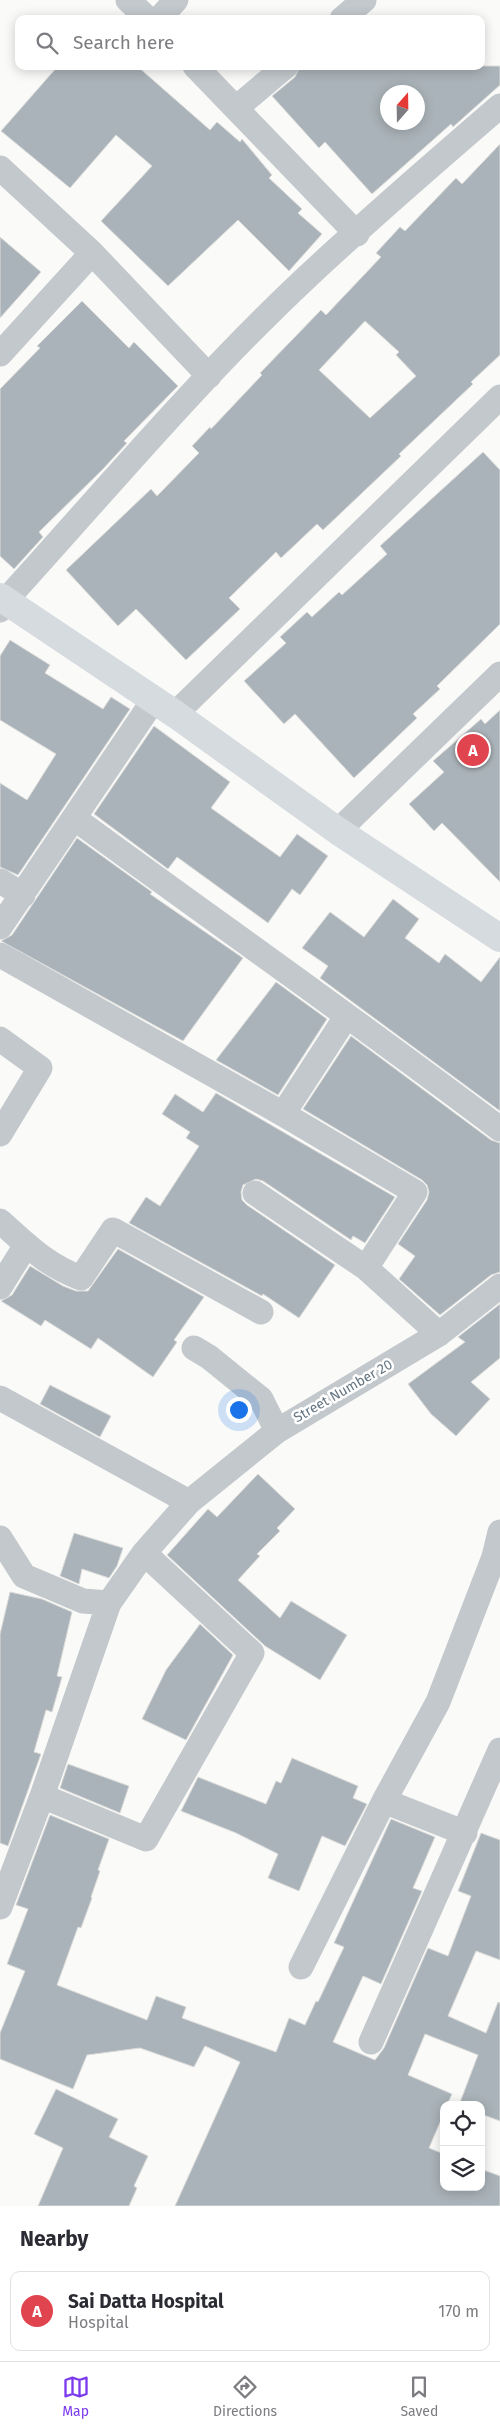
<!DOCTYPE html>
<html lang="en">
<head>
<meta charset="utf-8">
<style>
	:root { --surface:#fff; --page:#f7f7f7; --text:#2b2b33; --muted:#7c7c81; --line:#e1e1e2; --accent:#7c3aed }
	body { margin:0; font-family:"Fira Sans",sans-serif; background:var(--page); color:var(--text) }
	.controls { position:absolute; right:15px; bottom:15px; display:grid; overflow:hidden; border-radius:10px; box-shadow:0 2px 12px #0003 }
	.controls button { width:45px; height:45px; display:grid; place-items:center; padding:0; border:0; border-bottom:1px solid var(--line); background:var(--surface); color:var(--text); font:25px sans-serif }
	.compass { position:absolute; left:380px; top:85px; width:45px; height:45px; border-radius:50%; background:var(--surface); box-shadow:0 2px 12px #0003; rotate:20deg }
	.you { position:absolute; left:238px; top:1409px; width:18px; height:18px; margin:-12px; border:4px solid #fff; border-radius:50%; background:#1a73e8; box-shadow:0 0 0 8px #1a73e833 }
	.badge { display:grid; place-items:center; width:32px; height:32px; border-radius:50%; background:var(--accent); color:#fff; font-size:16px; font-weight:700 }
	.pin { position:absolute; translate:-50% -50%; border:2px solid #fff; box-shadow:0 1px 5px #0006 }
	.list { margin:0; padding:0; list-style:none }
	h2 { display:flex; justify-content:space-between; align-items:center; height:65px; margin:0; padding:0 20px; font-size:21px }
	h2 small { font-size:16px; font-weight:400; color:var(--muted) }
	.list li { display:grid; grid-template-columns:32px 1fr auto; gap:15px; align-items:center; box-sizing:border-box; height:80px; margin:0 10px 10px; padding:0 10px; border:1px solid var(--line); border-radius:10px }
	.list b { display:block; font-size:19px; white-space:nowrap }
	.list p { margin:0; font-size:16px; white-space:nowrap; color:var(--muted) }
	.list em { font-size:16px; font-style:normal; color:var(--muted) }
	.icon { flex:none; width:28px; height:28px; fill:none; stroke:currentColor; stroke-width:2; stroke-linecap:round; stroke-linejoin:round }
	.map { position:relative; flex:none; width:500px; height:2206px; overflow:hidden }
	.search { position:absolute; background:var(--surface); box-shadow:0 2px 12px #0003; left:15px; right:15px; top:15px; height:55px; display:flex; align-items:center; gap:12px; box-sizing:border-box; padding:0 18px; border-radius:10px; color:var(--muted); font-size:19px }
	.sheet { height:155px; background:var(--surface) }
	nav { display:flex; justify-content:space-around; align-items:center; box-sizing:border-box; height:70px; border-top:1px solid var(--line); background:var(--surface); font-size:14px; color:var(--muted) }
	nav a { display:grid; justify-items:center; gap:2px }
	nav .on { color:var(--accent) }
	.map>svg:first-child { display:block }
	.building { fill:#aab3b9; stroke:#dcdcda; fill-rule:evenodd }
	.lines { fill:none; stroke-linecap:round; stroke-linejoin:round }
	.street { stroke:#c3c8cc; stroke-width:25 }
	.secondary { stroke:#d6dbdf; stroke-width:28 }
	.labels { text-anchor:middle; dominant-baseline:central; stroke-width:5; stroke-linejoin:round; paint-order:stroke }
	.street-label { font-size:14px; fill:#657683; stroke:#fff }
</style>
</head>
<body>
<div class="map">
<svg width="500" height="2206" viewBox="0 0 500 2206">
	<rect width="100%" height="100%" fill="#fafaf8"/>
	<path class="building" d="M58 66H137L210 130 217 122 240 142 242 139 272 175 269 178 302 209 298 213 322 234 289 271 238 220 168 286 101 221 152 166 116 135 70 188 1 131Z
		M300 66H500V85L453 127 451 124 372 194 325 142 319 148 272 96 295 77ZM388 92H418V122H388Z
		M500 144V355L471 382 473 384 399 454 401 456 323 530 317 524 281 558 276 552 229 598 240 609 186 660 136 609 118 626 66 570 151 489 157 496 199 453 192 446 210 427 211 429 262 375 260 373 321 310 326 315 381 257 376 253 400 227 405 231 456 178 462 184ZM365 321 399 352 396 355 416 376 370 418 319 370Z
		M0 237 41 272 0 318Z
		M82 301 129 348 134 342 178 386 124 441 127 443 103 469 39 532 43 537 14 569 0 556V389L40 348 37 346Z
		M483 452 500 470V624L437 686 440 689 413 714 417 718 354 778 295 714 284 724 244 681 286 643 280 637 307 612 312 617 339 592 342 595 387 554 380 546Z
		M10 640 50 665 45 673 103 709 111 697 130 709 18 875 0 867V783L27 800 56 754 0 720V656Z
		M500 710V882L442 823 434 831 409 804 444 772 433 761 481 719 485 724Z
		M154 726 230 782 211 808 280 857 297 834 328 856 300 895 292 889 268 923 177 857 168 869 94 814Z
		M77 838 152 892 150 894 243 958 183 1041 1 941 12 935Z
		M393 899 419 919 405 938 439 963 445 954 481 982 500 957V1111L320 978 328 966 302 948 330 912 364 937Z
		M276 982 327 1019 278 1095 216 1060Z
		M351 1036 491 1140 500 1143V1272L491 1275 440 1315 399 1279 415 1256 398 1244 427 1200 429 1192 427 1185 422 1180 303 1109Z
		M216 1093 395 1197 365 1243 353 1236 351 1240 263 1181 256 1179 243 1185 241 1192 242 1200 247 1205 335 1265 299 1318 263 1294 262 1296 129 1223 146 1197 160 1206 199 1146 186 1138 190 1132 162 1114 175 1094 203 1112Z
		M118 1249 204 1297 174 1340 177 1342 153 1377 98 1338 91 1349 45 1320 41 1326 1 1301 12 1295 30 1266 63 1286 76 1291H88Z
		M500 1304V1358L471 1382 490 1399 456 1436 431 1414 408 1384 465 1342 458 1337Z
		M50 1385 111 1416 100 1437 40 1404Z
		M258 1474 295 1509 277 1528 280 1531 257 1554 260 1556 238 1580 280 1618 291 1601 347 1635 320 1680 265 1646 167 1555 208 1509 217 1517Z
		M74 1533 123 1548 117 1566 109 1578 82 1569 79 1584 60 1576Z
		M10 1592 42 1599 72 1612 57 1676 62 1677 52 1712 46 1710 34 1752 41 1754 8 1846 0 1843V1634Z
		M200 1624 233 1655 186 1740 142 1719 166 1670Z
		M292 1758 358 1786 353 1798 367 1804 345 1846 322 1836 299 1891 268 1878 278 1854 236 1833 181 1811 198 1777 266 1804 276 1781 281 1783Z
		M68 1764 129 1786 120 1813 60 1788Z
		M50 1815 109 1839 98 1870 100 1871 91 1897 92 1898 81 1928 78 1927 57 1985 147 2020 156 1996 186 2007 182 2018 276 2052 289 2018 305 2025 316 2001 318 2002 344 1947 334 1943 391 1819 435 1837 413 1888 422 1891 381 1984 363 1976 333 2042 375 2060 384 2048 428 1948 448 1956 471 1896 458 1891 481 1833 500 1840V1960L476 1951 448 2016 486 2033 498 2002 500 2003V2121L481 2114V2105H459L478 2055 425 2034 408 2075 452 2094 447 2105H444V2113L429 2148 444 2154V2187H481V2169L500 2176V2206H175L240 2062 205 2046 194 2067 140 2048 87 2055 73 2089 0 2059V2033L25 1971 7 1964 28 1909 16 1905Z
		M56 2089 118 2119 109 2137 148 2156 134 2186 137 2188 129 2206H38L63 2148 34 2134Z"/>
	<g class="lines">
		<path class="street" d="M128 0 148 19
			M159 19 176 0
			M342 19 364 0
			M195 66 357 234
			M236 108 286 66
			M0 168 92 253 209 376
			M0 354 92 253
			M0 610 5 601C104 492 200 377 307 277 370 218 435 162 500 106
			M175 714 500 397
			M74 818C216 922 360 1023 500 1129
			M338 831 500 674
			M0 881 23 895
			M0 927 153 701
			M0 955 283 1114 415 1192 366 1268
			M0 1039 40 1068 0 1134
			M283 1114 346 1017
			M255 1193 366 1268 439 1334
			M0 1221C27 1245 46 1265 81 1278L113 1230 261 1312
			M0 1287 26 1245
			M194 1348 209 1357 261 1399 277 1431
			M0 1398 189 1502
			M0 1538 24 1576 83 1601 109 1603
			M42 1796 146 1839 252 1653 144 1553
			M384 1801 465 1833
			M0 1907 42 1796 109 1603 144 1553 189 1502 277 1431 439 1334 500 1286
			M301 1967 384 1801 438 1702 494 1557 500 1532
			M371 2042 500 1750"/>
		<path class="secondary" d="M0 597 175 714 338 831 500 938"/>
	</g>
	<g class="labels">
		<g class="street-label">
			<text transform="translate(343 1391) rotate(-30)">Street Number 20</text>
		</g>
	</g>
</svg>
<div class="controls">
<button><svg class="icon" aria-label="locate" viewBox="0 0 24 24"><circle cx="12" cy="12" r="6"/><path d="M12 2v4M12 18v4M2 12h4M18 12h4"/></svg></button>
<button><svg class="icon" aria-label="layers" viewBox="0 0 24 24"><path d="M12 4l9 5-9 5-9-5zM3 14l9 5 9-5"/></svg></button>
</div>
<svg class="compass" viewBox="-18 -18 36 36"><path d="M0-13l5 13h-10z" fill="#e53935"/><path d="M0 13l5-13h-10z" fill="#7c7c81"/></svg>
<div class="you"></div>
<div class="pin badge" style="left:473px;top:750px;background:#e0444e">A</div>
<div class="search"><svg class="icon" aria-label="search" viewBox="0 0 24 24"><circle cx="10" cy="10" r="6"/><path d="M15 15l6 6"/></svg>Search here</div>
</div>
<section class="sheet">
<h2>Nearby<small></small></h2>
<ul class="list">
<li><span class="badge" style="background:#e0444e">A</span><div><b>Sai Datta Hospital</b><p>Hospital</p></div><em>170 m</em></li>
</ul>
</section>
<nav>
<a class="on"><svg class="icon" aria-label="map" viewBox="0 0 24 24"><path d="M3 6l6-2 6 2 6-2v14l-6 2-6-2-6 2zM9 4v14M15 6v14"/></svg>Map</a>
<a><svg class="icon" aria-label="directions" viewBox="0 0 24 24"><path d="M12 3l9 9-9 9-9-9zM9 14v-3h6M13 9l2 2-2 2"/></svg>Directions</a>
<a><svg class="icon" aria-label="saved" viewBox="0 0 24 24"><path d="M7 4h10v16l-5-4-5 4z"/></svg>Saved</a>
</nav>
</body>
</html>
